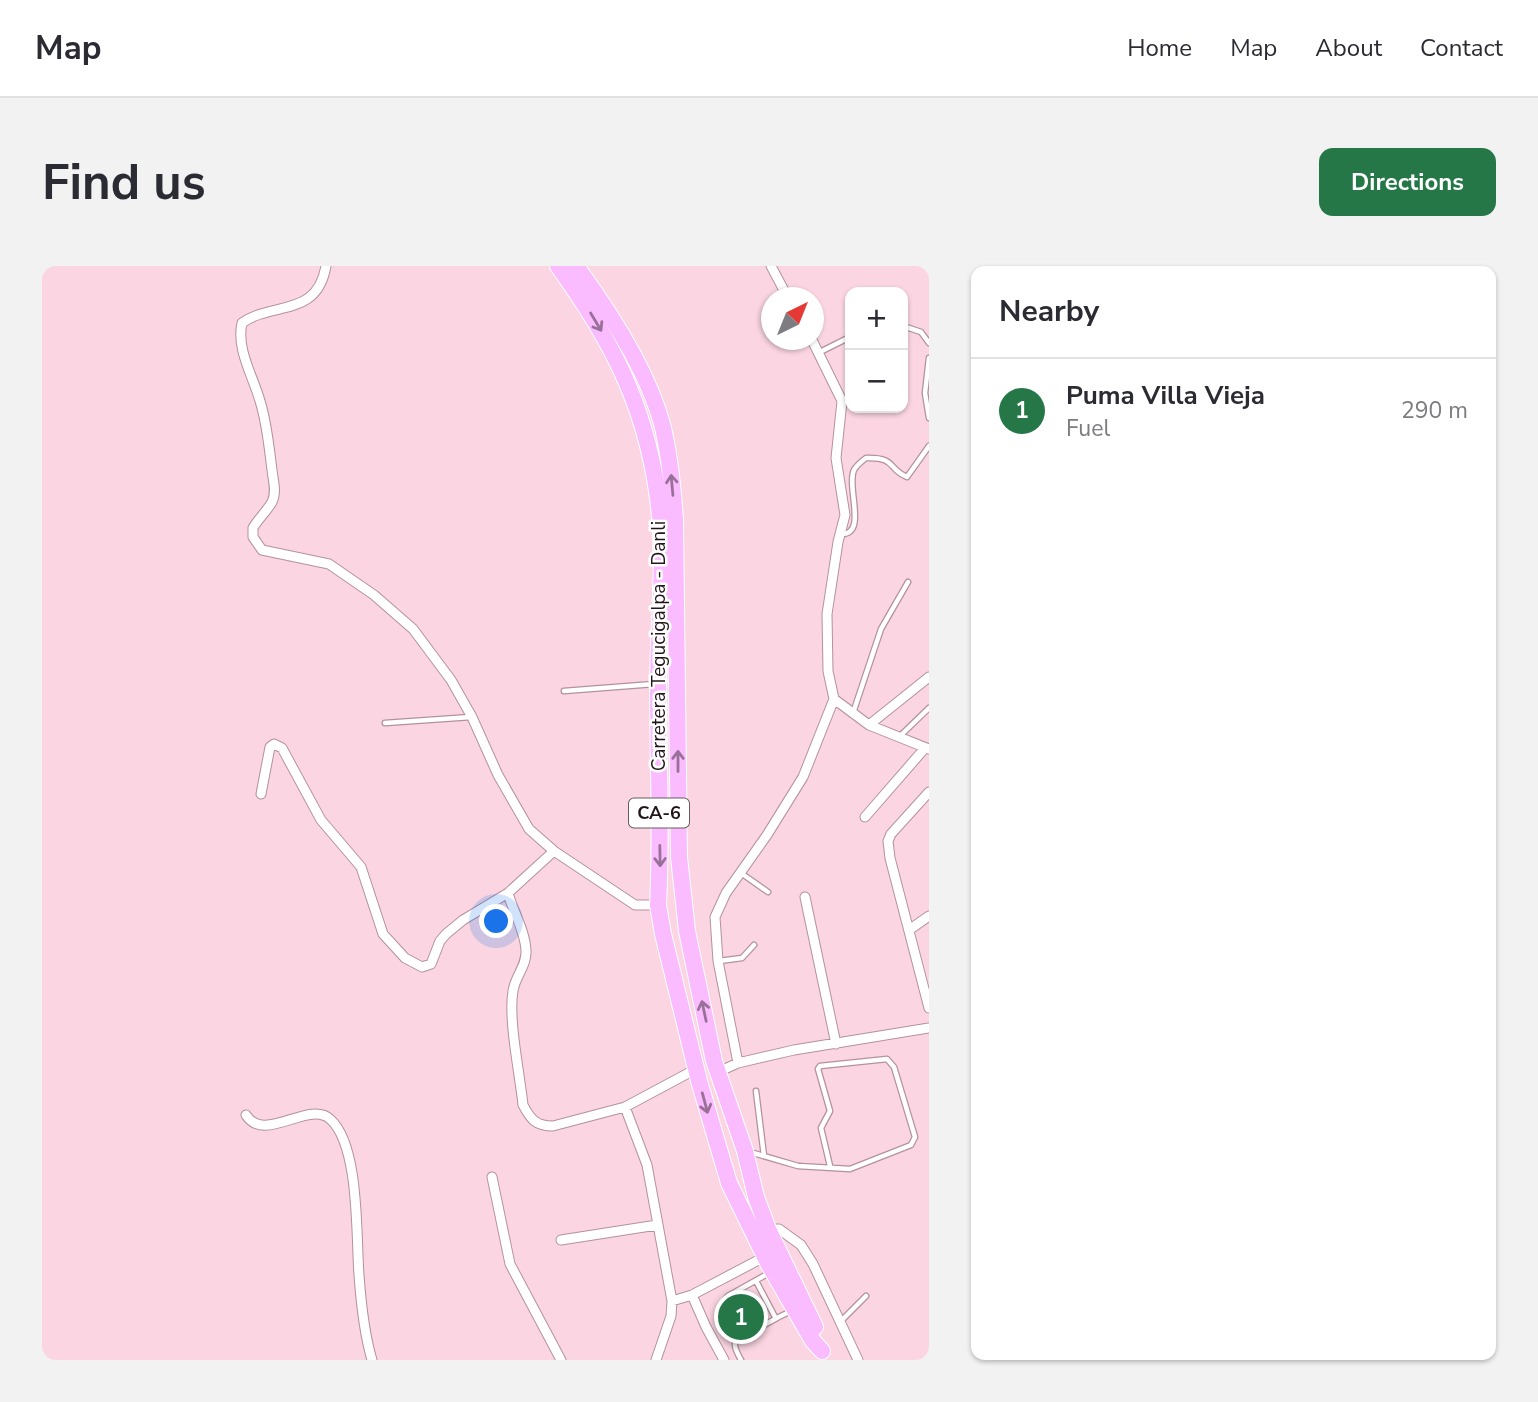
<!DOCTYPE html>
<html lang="en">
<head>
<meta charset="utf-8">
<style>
	:root { --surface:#fff; --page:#f2f2f3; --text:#2b2b33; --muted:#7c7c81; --line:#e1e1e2; --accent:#267747 }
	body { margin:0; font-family:"Nunito Sans",sans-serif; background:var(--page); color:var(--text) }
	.controls { position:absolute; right:21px; top:21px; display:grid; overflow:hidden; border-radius:14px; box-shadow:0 2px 5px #0004 }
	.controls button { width:63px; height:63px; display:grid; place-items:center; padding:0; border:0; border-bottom:2px solid var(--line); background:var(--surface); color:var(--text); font:35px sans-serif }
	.compass { position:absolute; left:719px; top:21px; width:63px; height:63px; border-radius:50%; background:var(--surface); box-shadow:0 2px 5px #0004; rotate:43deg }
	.you { position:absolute; left:455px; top:656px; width:24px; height:24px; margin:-18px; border:5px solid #fff; border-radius:50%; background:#1a73e8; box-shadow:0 0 0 10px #1a73e833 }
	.badge { display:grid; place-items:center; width:46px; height:46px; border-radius:50%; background:var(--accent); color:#fff; font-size:23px; font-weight:700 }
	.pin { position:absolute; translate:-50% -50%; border:4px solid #fff; box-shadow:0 2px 7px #0006 }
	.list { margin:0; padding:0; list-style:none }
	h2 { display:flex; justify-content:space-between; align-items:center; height:91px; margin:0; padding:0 28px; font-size:30px }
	h2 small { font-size:23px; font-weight:400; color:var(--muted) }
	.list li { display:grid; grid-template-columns:46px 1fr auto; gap:21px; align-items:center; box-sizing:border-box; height:105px; padding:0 28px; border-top:2px solid var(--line) }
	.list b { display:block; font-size:26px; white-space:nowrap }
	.list p { margin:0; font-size:23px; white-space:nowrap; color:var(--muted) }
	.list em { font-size:23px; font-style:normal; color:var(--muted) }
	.map { position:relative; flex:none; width:887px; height:1094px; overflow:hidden; border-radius:14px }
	header { display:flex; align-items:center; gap:42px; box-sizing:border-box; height:98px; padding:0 35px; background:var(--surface); border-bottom:2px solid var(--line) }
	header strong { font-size:33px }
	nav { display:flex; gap:38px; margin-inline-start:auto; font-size:24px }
	.intro { display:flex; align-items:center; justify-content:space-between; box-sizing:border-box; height:168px; padding:0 42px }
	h1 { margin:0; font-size:49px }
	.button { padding:18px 32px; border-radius:14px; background:var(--accent); color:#fff; font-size:24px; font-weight:700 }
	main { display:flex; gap:42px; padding:0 42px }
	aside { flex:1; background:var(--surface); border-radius:14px; box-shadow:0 2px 5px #0004 }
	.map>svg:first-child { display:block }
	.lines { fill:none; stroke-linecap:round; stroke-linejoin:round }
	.service-casing { stroke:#b3919d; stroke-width:7 }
	.minor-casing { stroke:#b3919d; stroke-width:11 }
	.trunk-casing { stroke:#fff; stroke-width:18 }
	.service { stroke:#fff; stroke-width:4.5 }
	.minor { stroke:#fff; stroke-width:9 }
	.trunk { stroke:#fabcff; stroke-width:16 }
	.oneway { stroke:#997198 }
	.labels { text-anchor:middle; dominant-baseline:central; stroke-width:5; stroke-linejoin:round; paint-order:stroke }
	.shield { fill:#fff; stroke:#645b5e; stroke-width:2 }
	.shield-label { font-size:18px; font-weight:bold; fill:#221519 }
	.street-label { font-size:19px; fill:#221519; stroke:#fff }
</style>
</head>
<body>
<header>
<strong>Map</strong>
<nav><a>Home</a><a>Map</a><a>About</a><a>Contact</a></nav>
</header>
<div class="intro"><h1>Find us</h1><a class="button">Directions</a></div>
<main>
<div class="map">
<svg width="887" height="1094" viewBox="0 0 887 1094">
	<rect width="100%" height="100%" fill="#fbd6e2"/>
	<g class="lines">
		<g class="service-casing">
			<path id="service" d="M861 60 879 66 887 77
				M778 86 808 71
				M887 92 883 127 887 152
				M799 268C826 269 804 221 812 204 814 200 820 195 824 192 855 191 845 203 865 211L887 180
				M522 425 612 418
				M811 447 839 363 866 316
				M343 457 429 451
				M858 470 887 442
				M699 607 726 626
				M677 695 700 692 712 679
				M714 825 722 890
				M708 886 756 900 808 903 869 879 873 871 852 801 845 793 778 800 776 803 788 845 779 862 788 900
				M727 1007 686 1030 683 1034 697 1067C714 1067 733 1051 750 1045
				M714 1015 733 1051
				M799 1055 824 1030
				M697 1067C690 1078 693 1083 699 1094"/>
		</g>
		<g class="minor-casing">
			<path id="minor" d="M284 0C275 52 231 35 200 57 194 83 211 110 218 135 225 157 227 181 230 204 231 214 235 226 230 236 225 245 216 253 211 262V271L220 284 287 298 332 329 371 363 409 414 430 451 456 509 487 563 512 585 593 639H616
				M729 0 746 32
				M792 433 827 459 887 483
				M827 459 887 411
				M887 526 849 568 846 575 848 592 887 742
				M219 528 228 481 232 478 240 482 279 554 319 601 341 668 363 692 380 701 389 698 398 675 404 668 421 654 466 627 512 585
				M823 551 883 482
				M466 627C471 646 483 664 484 684 485 700 473 710 471 725 466 753 478 809 481 839 489 854 494 860 511 860L583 841 654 803
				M763 631 794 778
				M867 664 887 650
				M696 797 676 695 673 651 684 627 725 569 761 511 792 433 786 405 785 348 796 276 803 249 794 192 800 135 770 74
				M676 806 696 797 752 784 887 762
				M583 841 605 899 630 1035 629 1050 614 1094
				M204 849C222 878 267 834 288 853 318 879 314 972 317 1009 319 1037 322 1067 330 1094
				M450 911 468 998 519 1094
				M726 963H737L759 979 771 998 816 1094
				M519 974 615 959
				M650 1029 664 1061 682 1094
				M630 1035 650 1029 726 989"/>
		</g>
		<g class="trunk-casing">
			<path id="trunk" d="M516 0C568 72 602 136 615 225 625 289 616 357 616 421 616 494 620 566 616 639L621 668 657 815 687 917 727 999 771 1075 780 1085
				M534 0C567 45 605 103 620 158 628 190 631 222 633 255L637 591 645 665 672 795 703 885 714 931 726 963 773 1061"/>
		</g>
		<use href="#service" class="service"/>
		<use href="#minor" class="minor"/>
		<use href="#trunk" class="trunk"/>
	</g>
	<defs><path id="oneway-shaft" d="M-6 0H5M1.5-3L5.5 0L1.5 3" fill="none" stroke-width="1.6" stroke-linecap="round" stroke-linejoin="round" transform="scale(1.75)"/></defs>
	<g class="oneway">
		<use href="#oneway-shaft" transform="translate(554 56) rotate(59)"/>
		<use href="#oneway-shaft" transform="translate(630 219) rotate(-95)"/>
		<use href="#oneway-shaft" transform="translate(636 495) rotate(-90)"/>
		<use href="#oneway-shaft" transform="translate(618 590) rotate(89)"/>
		<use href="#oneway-shaft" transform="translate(662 745) rotate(-102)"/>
		<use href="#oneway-shaft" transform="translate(663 837) rotate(75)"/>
	</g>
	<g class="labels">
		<rect class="shield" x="587" y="532.5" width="60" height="29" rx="5"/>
		<g class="shield-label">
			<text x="617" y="547">CA-6</text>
		</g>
		<g class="street-label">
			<text transform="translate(617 380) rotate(-90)">Carretera Tegucigalpa - Danli</text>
		</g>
	</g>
</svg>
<div class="controls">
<button>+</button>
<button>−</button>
</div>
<svg class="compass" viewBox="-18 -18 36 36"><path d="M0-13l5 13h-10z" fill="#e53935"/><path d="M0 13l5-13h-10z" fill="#7c7c81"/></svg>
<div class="you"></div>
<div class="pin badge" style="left:699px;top:1051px">1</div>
</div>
<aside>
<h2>Nearby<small></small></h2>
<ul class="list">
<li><span class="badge">1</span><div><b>Puma Villa Vieja</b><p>Fuel</p></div><em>290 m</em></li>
</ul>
</aside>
</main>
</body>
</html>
